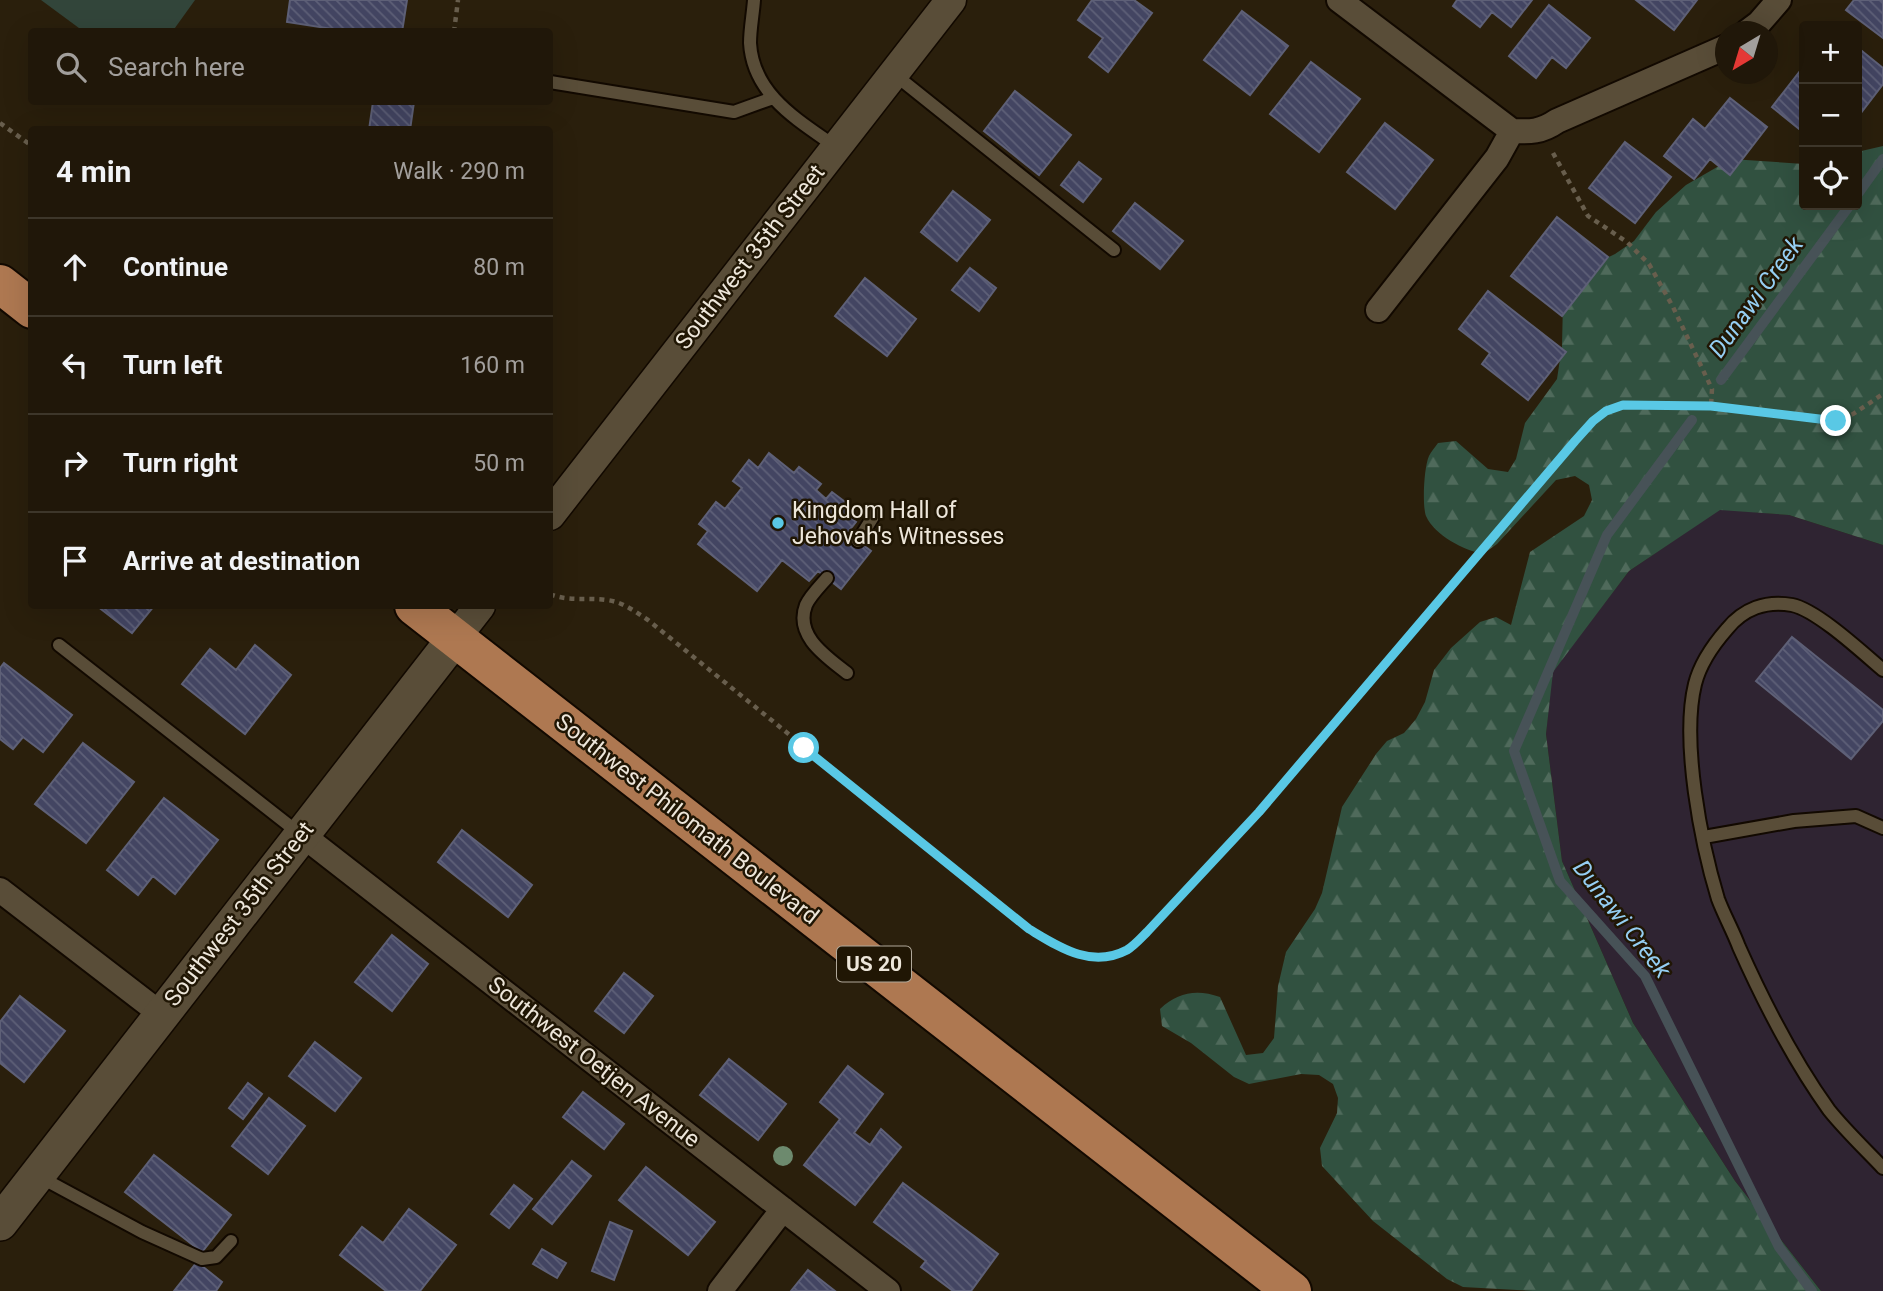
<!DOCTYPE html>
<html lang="en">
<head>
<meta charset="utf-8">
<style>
	:root { --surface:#201709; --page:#282012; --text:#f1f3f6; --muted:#a29f9c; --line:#3d362a }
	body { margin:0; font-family:Roboto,sans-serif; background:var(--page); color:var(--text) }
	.controls { position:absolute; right:21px; top:21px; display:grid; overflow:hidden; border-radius:7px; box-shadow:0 7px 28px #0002 }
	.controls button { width:63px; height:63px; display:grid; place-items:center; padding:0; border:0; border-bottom:2px solid var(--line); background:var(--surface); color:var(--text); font:35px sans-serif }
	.compass { position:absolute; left:1715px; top:21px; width:63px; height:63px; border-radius:50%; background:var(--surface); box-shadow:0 7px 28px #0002; rotate:218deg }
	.stop { position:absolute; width:21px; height:21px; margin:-16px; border:5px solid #59c8e5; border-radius:50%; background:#fff }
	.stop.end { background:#59c8e5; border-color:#fff; box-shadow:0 2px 7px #0008 }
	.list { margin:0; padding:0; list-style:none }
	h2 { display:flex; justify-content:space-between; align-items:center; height:91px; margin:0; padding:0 28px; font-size:30px }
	h2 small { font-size:23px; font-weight:400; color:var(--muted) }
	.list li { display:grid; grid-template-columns:46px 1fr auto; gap:21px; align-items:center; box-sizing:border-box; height:98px; padding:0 28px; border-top:2px solid var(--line) }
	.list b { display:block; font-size:26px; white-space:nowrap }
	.list em { font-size:23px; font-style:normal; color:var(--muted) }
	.icon { flex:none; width:38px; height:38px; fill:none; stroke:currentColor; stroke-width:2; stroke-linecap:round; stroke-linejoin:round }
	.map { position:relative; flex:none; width:1883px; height:1291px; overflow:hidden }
	.search { position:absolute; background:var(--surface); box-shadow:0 7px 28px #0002; left:28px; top:28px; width:525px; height:77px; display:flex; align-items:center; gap:18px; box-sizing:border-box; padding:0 24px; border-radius:7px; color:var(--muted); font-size:26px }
	.panel { position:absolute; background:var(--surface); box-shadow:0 7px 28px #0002; left:28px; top:126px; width:525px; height:483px; border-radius:7px }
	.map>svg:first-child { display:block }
	.industrial { fill:#2f2432 }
	.grass { fill:#32453a }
	.forest { fill:url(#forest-firs) }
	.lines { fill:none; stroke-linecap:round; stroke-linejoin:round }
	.stream { stroke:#475257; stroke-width:10 }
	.building { fill:url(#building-back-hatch); stroke:#5e6077; stroke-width:2 }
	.service-casing { stroke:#120900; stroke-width:16 }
	.minor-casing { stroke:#120900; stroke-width:28 }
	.tertiary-casing { stroke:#120900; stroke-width:33 }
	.secondary-casing { stroke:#120900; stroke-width:38 }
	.trunk-casing { stroke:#120900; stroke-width:42 }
	.path { stroke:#685e4d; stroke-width:4.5; stroke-dasharray:5 5; stroke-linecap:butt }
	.service { stroke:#594d38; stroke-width:12 }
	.minor { stroke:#594d38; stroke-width:24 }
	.tertiary { stroke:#594d38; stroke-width:30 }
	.secondary { stroke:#594d38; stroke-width:35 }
	.trunk { stroke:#ae7851; stroke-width:38 }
	.tree { fill:#6d8a6e }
	.route { stroke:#59c8e5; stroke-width:9 }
	.poi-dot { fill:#59c8e5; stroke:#201604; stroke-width:2.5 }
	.labels { text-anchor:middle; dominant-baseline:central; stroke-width:5; stroke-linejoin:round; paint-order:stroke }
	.shield { fill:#201604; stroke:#b0a89a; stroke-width:2 }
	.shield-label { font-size:21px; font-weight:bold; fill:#ede6da }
	.street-label { font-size:23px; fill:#ede6da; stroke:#201604 }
	.poi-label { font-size:23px; fill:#ede6da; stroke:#201604; text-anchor:start }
	.water-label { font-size:24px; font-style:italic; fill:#95cef2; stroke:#201604 }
</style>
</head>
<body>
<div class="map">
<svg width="1883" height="1291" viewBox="0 0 1883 1291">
	<defs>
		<pattern id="forest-firs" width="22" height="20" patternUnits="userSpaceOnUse" patternTransform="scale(1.75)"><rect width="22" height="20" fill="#315140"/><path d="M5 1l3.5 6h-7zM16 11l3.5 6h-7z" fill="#4f6a5b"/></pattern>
		<pattern id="building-back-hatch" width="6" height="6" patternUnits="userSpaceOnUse" patternTransform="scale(1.75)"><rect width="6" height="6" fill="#434562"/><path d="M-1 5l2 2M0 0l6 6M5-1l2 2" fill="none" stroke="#5e6078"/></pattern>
	</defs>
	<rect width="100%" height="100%" fill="#2a1f0c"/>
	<path class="industrial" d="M1720 509 1789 515 1883 545V1291H1821L1735 1181 1633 1023 1562 861 1546 734 1552 672 1629 571Z"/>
	<path class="grass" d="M41 0H195L172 32 83 31Z"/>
	<path class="forest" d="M1883 146V545L1789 515 1720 510 1629 571 1553 672 1546 734 1562 861 1633 1023 1735 1181 1821 1291H1533L1463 1287 1447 1279 1373 1221 1322 1166 1320 1148 1337 1113 1338 1098 1333 1084 1319 1075 1301 1074 1249 1084 1234 1077 1191 1043 1162 1026 1160 1009C1178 992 1197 989 1220 997L1246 1055 1263 1053 1274 1038 1278 986 1286 952 1315 909 1322 893 1342 807 1376 754 1387 741 1404 733 1416 719 1425 702 1434 670 1451 648 1480 622 1496 617 1511 625 1530 552 1584 516 1592 500 1589 485 1575 476 1556 480 1497 544 1483 554C1464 550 1435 536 1426 516 1422 505 1424 467 1429 456 1431 452 1435 447 1438 443L1456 441 1488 469 1508 472 1516 459 1525 423 1557 379 1562 346 1563 302 1580 271 1615 254 1634 241 1656 212 1686 185 1731 159 1804 164V205H1857V152Z"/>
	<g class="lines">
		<path class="stream" d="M1857 195 1883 159
			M1721 380 1850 205
			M1692 420 1607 535 1514 751 1560 881 1645 976 1779 1247 1812 1291"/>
	</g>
	<path class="building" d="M290 0H407L402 32H352L287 22Z
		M1092 0H1134L1152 13 1108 72 1089 57 1103 38 1078 20Z
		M1457 0H1532L1511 27 1492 12 1480 27 1453 6Z
		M1636 0H1697L1674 30Z
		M1854 0H1883V38L1846 10Z
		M1549 5 1590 38 1566 68 1552 57 1536 78 1509 56Z
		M1242 11 1288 46 1250 95 1204 60Z
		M1857 47 1883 68V84L1857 118Z
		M1311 62 1360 99 1319 152 1270 114Z
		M1804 66V133L1772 107Z
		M1015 91 1071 135 1039 175 984 131Z
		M1730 98 1767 127 1730 175 1710 159 1694 179 1664 156 1693 119 1705 129Z
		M373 102H414L410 130H369Z
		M1385 123 1433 160 1395 209 1347 172Z
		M1625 142 1671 177 1635 223 1589 188Z
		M1079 162 1101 179 1083 202 1061 185Z
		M953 191 990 220 957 261 921 232Z
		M1135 203 1183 241 1160 269 1113 231Z
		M1557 217 1608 257 1562 316 1511 276Z
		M970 268 996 288 979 311 952 290Z
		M865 278 916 319 887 356 835 316Z
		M1488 291 1566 352 1528 400 1482 364 1490 353 1459 329Z
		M769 453 794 473 799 467 821 484 816 490 826 499 832 492 853 508 847 515 856 522 847 533 871 551 841 589 818 571 809 581 782 560 757 591 698 544 708 531 699 524 716 502 725 509 742 488 733 481 749 460 758 468Z
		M97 606H154L132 633Z
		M1792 637 1883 710V721L1851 759 1756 681Z
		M255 645 291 675 245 734 182 684 210 649 236 670Z
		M4 663 72 715 43 752 23 737 13 749 0 739V668Z
		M83 743 134 782 86 843 35 804Z
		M164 798 218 840 175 894 153 876 138 895 107 870Z
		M462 830 532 885 508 917 438 862Z
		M392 935 428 964 392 1011 355 982Z
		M624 973 653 996 624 1033 595 1011Z
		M20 996 65 1031 24 1082 0 1063V1022Z
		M315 1042 361 1078 335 1111 289 1076Z
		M729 1059 786 1104 758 1140 700 1095Z
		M848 1066 883 1094 854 1133 870 1145 881 1129 901 1147 855 1205 804 1165 840 1119 820 1102Z
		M248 1083 262 1094 243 1119 229 1108Z
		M583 1092 624 1124 604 1149 563 1117Z
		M269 1098 305 1126 268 1174 232 1146Z
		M154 1155 231 1215 202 1252 125 1192Z
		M572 1161 591 1176 552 1224 533 1209Z
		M646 1167 715 1222 688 1255 619 1200Z
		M903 1183 998 1254 971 1291H953L921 1267 926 1261 874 1222Z
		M514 1185 532 1199 509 1228 491 1214Z
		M409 1209 456 1245 420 1291H386L340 1255 362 1227 383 1243Z
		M610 1222 632 1231 614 1280 592 1271Z
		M542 1249 566 1263 557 1278 533 1264Z
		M197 1262 222 1282 216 1291H174Z
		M808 1270 835 1291H791Z"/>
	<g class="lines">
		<g class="service-casing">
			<path id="service" d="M754 0C753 14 750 29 750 43 753 95 798 120 836 147
				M894 74 1114 250
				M550 82 734 112 773 98
				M858 541 876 512
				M827 578C820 586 810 596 806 605 794 636 827 657 847 673
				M59 645 300 834
				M1883 670C1863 653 1817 610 1792 605 1766 600 1743 609 1727 629 1713 645 1700 664 1695 684 1681 741 1701 843 1718 899 1724 915 1733 931 1739 947 1764 1003 1793 1060 1829 1110 1845 1130 1865 1149 1883 1168
				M1704 837 1794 821 1856 816 1883 828
				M40 1177 142 1232 202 1259 216 1257 231 1241"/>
		</g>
		<g class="minor-casing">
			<path id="minor" d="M1339 0 1512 131C1530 132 1541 132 1557 121L1726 47
				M1747 32 1759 23 1779 0
				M1378 310 1497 158 1512 131
				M301 834 888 1291
				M0 890 161 1014
				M720 1291 783 1209"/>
		</g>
		<g class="tertiary-casing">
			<path id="tertiary" d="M550 515 951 0
				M455 638 480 606"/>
		</g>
		<g class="secondary-casing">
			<path id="secondary" d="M0 1223 455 638"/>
		</g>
		<g class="trunk-casing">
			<path id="trunk" d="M0 284 32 309
				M414 606 1292 1291"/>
		</g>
		<path class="path" d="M454 32 458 0
			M0 123 32 146
			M1553 153 1588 216 1627 242 1649 264 1673 307 1712 389 1711 406
			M550 594C569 602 587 597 607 600 623 602 634 611 648 620L1029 929C1059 947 1091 969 1127 950 1134 947 1141 938 1147 932L1259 812 1575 441 1593 421 1606 411 1623 405 1711 406 1836 420 1853 414 1883 394"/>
		<use href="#service" class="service"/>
		<use href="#minor" class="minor"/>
		<use href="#tertiary" class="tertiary"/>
		<use href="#secondary" class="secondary"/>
		<use href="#trunk" class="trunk"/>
	</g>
	<circle class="tree" cx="783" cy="1156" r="10"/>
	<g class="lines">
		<path class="route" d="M804 748 1029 929C1059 947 1091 969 1127 950 1134 946 1141 938 1147 932L1259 812 1575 441 1593 421 1606 411 1623 405 1711 406 1836 421"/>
	</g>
	<circle class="poi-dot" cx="778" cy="523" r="7"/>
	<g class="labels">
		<rect class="shield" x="837" y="946.5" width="74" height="35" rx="5"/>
		<g class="shield-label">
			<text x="874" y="964">US 20</text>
		</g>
		<g class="street-label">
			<text transform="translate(750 257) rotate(-52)">Southwest 35th Street</text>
			<text transform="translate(687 819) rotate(38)">Southwest Philomath Boulevard</text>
			<text transform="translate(239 914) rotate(-52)">Southwest 35th Street</text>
			<text transform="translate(594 1062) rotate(38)">Southwest Oetjen Avenue</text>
		</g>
		<g class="poi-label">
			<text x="792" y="510">Kingdom Hall of<tspan x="792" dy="26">Jehovah's Witnesses</tspan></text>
		</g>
		<g class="water-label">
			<text transform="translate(1756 297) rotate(-54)">Dunawi Creek</text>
			<text transform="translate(1622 919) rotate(52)">Dunawi Creek</text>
		</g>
	</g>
</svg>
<div class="controls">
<button>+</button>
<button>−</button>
<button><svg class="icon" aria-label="locate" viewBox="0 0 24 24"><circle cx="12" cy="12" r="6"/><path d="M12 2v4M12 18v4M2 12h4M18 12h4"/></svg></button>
</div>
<svg class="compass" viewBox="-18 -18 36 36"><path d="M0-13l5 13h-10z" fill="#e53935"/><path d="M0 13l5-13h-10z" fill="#a29f9c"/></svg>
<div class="stop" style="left:804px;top:748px"></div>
<div class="stop end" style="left:1836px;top:421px"></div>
<div class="search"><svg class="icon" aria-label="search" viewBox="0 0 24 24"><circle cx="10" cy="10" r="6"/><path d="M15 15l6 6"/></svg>Search here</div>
<section class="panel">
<h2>4 min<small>Walk · 290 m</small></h2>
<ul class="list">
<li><svg class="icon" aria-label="ahead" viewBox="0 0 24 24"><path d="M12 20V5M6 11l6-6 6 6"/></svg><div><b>Continue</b></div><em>80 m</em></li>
<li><svg class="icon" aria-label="left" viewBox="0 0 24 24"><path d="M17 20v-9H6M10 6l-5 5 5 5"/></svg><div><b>Turn left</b></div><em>160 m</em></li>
<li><svg class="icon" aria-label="right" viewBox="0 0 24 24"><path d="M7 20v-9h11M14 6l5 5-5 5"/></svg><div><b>Turn right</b></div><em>50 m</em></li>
<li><svg class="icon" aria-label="arrive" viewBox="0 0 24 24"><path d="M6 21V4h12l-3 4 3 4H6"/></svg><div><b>Arrive at destination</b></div></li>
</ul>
</section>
</div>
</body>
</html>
